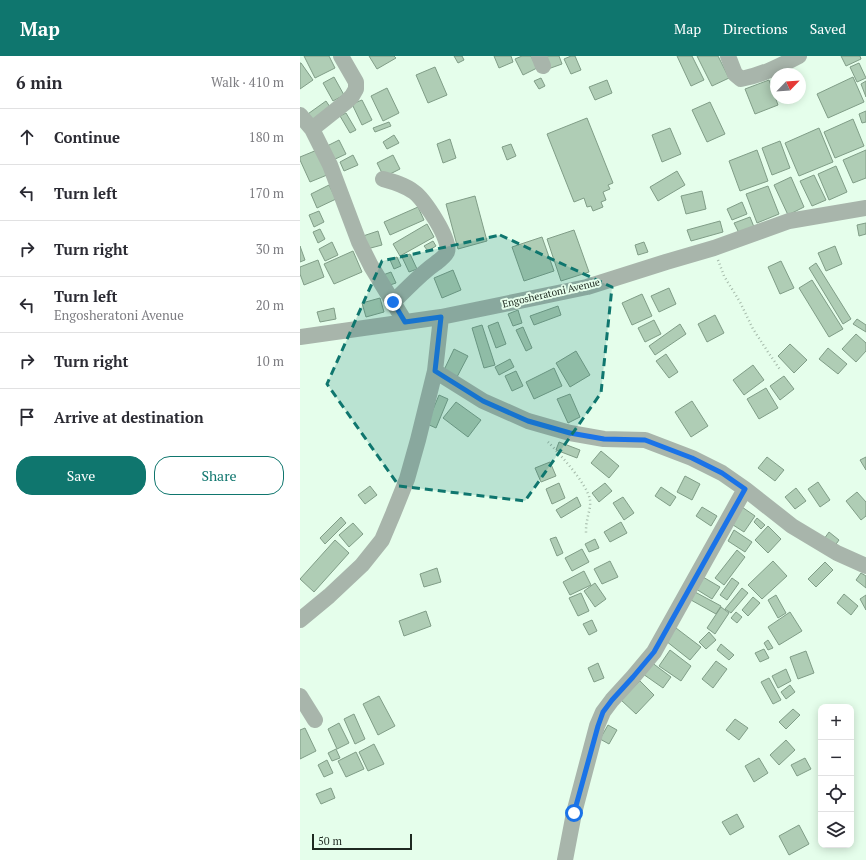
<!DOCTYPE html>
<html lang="en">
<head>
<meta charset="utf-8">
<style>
	:root { --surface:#fff; --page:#f7f7f7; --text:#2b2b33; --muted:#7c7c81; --line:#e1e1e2; --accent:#0f766e }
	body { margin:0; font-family:"PT Serif",serif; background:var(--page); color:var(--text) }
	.controls { position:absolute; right:12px; bottom:12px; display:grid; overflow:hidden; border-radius:8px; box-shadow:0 2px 10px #0003 }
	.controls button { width:36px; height:36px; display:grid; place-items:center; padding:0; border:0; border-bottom:1px solid var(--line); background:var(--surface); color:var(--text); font:20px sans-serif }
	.compass { position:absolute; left:470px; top:12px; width:36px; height:36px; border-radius:50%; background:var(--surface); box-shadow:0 2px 10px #0003; rotate:65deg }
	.scale { position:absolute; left:12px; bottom:10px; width:100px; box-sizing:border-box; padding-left:4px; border:2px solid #1e2920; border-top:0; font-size:11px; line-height:14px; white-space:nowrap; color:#1e2920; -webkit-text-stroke:3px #e5feeb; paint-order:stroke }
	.stop { position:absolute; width:12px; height:12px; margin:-9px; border:3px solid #1a73e8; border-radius:50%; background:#fff }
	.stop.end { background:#1a73e8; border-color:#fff; box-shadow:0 1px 4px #0008 }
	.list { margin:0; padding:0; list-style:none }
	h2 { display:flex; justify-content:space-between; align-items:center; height:52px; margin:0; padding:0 16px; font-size:17px }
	h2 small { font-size:13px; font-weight:400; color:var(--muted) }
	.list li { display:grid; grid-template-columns:26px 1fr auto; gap:12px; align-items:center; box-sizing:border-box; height:56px; padding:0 16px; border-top:1px solid var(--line) }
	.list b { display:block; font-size:15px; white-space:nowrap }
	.list p { margin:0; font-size:13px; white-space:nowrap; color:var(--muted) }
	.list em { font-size:13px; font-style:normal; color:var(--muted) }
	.actions { display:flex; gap:8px; padding:12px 16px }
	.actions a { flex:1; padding:9px 0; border:1px solid var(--accent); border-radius:16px; text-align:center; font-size:14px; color:var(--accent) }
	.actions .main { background:var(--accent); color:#fff }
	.icon { flex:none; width:22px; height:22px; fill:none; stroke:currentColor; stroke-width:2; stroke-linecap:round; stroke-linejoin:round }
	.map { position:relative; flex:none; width:566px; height:804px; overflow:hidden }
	header { display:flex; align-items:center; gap:24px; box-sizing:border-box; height:56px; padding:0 20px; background:var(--accent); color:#fff }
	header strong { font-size:19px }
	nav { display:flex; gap:22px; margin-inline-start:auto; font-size:14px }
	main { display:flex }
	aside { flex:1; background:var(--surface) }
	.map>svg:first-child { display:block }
	.building { fill:#afcdb5; stroke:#809d87 }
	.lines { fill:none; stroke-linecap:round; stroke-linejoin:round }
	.path { stroke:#a5baaa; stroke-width:2.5; stroke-dasharray:1 3; stroke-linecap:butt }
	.minor { stroke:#a8b5ab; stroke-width:16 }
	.route { stroke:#1a73e8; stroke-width:5 }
	.marked { fill:#0f766e; fill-opacity:0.2; stroke:#0f766e; stroke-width:3; stroke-dasharray:8 5; stroke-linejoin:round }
	.labels { text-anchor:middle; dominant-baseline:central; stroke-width:4; stroke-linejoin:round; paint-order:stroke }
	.street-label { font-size:10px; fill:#1e2920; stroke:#e5feeb }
</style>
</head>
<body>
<header>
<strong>Map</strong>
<nav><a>Map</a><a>Directions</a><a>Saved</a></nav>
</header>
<main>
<aside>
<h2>6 min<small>Walk · 410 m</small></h2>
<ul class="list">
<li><svg class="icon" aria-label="ahead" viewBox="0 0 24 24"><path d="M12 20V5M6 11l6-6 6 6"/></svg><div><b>Continue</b></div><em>180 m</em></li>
<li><svg class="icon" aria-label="left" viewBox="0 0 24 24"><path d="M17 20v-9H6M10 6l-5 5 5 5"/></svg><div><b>Turn left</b></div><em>170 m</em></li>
<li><svg class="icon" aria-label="right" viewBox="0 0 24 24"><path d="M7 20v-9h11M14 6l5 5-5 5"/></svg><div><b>Turn right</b></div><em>30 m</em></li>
<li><svg class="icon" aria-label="left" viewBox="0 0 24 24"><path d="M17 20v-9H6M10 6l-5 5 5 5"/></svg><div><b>Turn left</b><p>Engosheratoni Avenue</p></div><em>20 m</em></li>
<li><svg class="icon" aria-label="right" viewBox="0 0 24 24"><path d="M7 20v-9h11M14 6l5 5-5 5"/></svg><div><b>Turn right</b></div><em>10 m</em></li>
<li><svg class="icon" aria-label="arrive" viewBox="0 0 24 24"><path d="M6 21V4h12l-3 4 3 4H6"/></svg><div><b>Arrive at destination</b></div></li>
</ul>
<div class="actions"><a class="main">Save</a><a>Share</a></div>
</aside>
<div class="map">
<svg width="566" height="804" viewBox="0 0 566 804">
	<rect width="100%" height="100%" fill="#e5feeb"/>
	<path class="building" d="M4 0H29L35 12 15 22Z
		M69 0H94L96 2 77 13Z
		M154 0H162L164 4 158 7Z
		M194 0H211L213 6 199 12Z
		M222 0H231L237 12 223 19 215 3Z
		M243 0H259L262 8 248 13Z
		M271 0H275L281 14 271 18 264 3Z
		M377 0H392L404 24 391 30Z
		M397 0H418L429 22 412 30Z
		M541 0H560L561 3 546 10Z
		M0 7H1L13 24 0 33Z
		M559 7 566 22 557 26 550 11Z
		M135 11 147 39 128 47 116 19Z
		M34 21 44 39 33 45 23 27Z
		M553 21 564 46 528 62 517 38Z
		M241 22 245 30 239 33 234 25Z
		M307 24 312 37 295 44 289 31Z
		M469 24 478 49 455 58 445 33Z
		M566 25V41L561 28Z
		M87 32 99 57 83 65 71 40Z
		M62 44 72 64 62 69 52 48Z
		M26 45 30 51 10 66 5 60Z
		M410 46 425 78 407 86 392 54Z
		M566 55V66L562 67 559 58Z
		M46 57 56 74 50 77 40 60Z
		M287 62 313 127 308 129 310 133 303 136 306 144 301 146 303 151 293 155 291 150 287 151 284 142 274 146 247 78Z
		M553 63 564 90 535 102 524 76Z
		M89 66 91 70 75 76 73 72Z
		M370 72 381 98 362 106 352 79Z
		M519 72 533 106 499 120 485 87Z
		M94 79 99 87 87 93 83 86Z
		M150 83 156 102 143 107 137 88Z
		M39 84 46 98 31 105 25 91Z
		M480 85 490 112 472 119 462 92Z
		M211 88 216 100 207 104 202 91Z
		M17 94 27 119 10 126 0 104V101Z
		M457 94 468 125 440 135 429 105Z
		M566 94V122L553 127 543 104Z
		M53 99 58 109 44 115 40 106Z
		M93 99 100 113 84 121 77 107Z
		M536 110 547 136 529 144 518 118Z
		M377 115 385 129 358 145 350 131Z
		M514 119 526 144 512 150 500 125Z
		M491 121 504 151 488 159 474 129Z
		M29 129 36 143 17 152 11 138Z
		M468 130 479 158 457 167 446 138Z
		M402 135 406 153 386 158 381 140Z
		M175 140 187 185 158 193 146 148Z
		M442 146 447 158 432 164 427 153Z
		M118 151 124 164 90 179 84 166Z
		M19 155 24 166 14 171 9 159Z
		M450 161 454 171 439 177 434 167Z
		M420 165 423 176 391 185 387 174Z
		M566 167V178L559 180 557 169Z
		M127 168 134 181 100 200 93 188Z
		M20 173 25 183 18 187 13 176Z
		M274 174 289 216 261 225 247 183Z
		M78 175 82 189 67 193 63 180Z
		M242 181 254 215 224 225 212 191Z
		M133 185 136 190 128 195 124 190Z
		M32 186 38 199 25 205 19 193Z
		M344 186 348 196 338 199 335 189Z
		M0 190 5 204 0 206Z
		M535 190 542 208 526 215 518 197Z
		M53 195 62 216 34 228 24 208Z
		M110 198 117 213 109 216 102 201Z
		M97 201 101 210 94 213 90 204Z
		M18 204 24 221 4 229 0 218V211Z
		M481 205 494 232 480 238 468 211Z
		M516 207 551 263 543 268 509 212Z
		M153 214 161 234 142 242 134 222Z
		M91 216 96 227 87 230 83 219Z
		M512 224 543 273 529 281 499 232Z
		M369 232 376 248 359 256 351 240Z
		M342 238 352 260 332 269 322 247Z
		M80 242 84 256 66 261 62 247Z
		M258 250 261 259 234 269 230 260Z
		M34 252 36 263 20 266 17 256Z
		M218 254 222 267 213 270 208 258Z
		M415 259 424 277 407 286 398 268Z
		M557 263 566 269V276L553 268Z
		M354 264 361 278 345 286 338 272Z
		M198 266 206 288 196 292 188 270Z
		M380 268 386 278 355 299 349 290Z
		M182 269 195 309 184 312 172 272Z
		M223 271 232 292 226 295 216 274Z
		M556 278 566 287V295L556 306 542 293Z
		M490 288 507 304 494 317 478 300Z
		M528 292 547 308 538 318 519 303Z
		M154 293 168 300 157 321 144 314Z
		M276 295 290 319 270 331 256 307Z
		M366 298 378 316 369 322 356 305Z
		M210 303 214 311 199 319 195 311Z
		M453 309 464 324 444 339 433 324Z
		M254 312 262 330 234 343 226 326Z
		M216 315 223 330 212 335 205 320Z
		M484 320 494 333 480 344 470 330Z
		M466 332 478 352 459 363 447 343Z
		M270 338 280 361 268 367 257 343Z
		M139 339 148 343 136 372 127 368Z
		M392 345 408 370 391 381 375 356Z
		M156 346 181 364 168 381 143 362Z
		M259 386 280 394 277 402 256 394Z
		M301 395 319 410 309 422 291 407Z
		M467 401 484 414 475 425 458 412Z
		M566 401V414L560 404Z
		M250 406 256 420 241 426 235 412Z
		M385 420 400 428 392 444 377 436Z
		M518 426 530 444 520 451 508 433Z
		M259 427 265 442 252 448 246 433Z
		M305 427 312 435 299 446 292 437Z
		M70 430 77 439 65 448 58 439Z
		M361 431 376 441 370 450 355 440Z
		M496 432 506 445 495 453 485 441Z
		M557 436 566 446V460L561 464 546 445Z
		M277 441 281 450 261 462 256 454Z
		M323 441 334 457 324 464 313 447Z
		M402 451 417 460 411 470 396 460Z
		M442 451 455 460 444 476 430 467Z
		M41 461 46 467 25 488 20 482Z
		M457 462 465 469 461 473 454 466Z
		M321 466 327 477 310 486 304 476Z
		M53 467 63 478 49 491 39 479Z
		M468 470 481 483 468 497 455 484Z
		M434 474 452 486 445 496 428 485Z
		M529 476 539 484 534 491 524 483Z
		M256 481 263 497 257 500 250 483Z
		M295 483 299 492 289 496 285 488Z
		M35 484 49 497 14 536 0 523Z
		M282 493 289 506 272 515 265 502Z
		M437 494 445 501 424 529 415 522Z
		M310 505 318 521 302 528 294 513Z
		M473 505 487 520 462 543 448 529Z
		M525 506 533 514 516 531 508 523Z
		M137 512 141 526 124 531 120 518Z
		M284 515 291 529 270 539 263 526Z
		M561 517 566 520V532L556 524Z
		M403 521 420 531 412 543 396 533Z
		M432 522 439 527 427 544 420 539Z
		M295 527 306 543 295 551 284 535Z
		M442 532 448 537 431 557 425 553Z
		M395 536 421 550 416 558 391 544Z
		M281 537 289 555 278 560 269 542Z
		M544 538 558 550 551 559 537 547Z
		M476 539 486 557 478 562 468 544Z
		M566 539V554L560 543Z
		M453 541 460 547 448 560 442 554Z
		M421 551 429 557 415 578 407 572Z
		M126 555 131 570 104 580 99 565Z
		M436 556 442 561 437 567 431 562Z
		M490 556 502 575 479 589 468 571Z
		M292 564 297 575 289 579 283 568Z
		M376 572 401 591 390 604 366 585Z
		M409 576 416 584 406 593 399 586Z
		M468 584 473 592 468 594 464 587Z
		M421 588 434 599 429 604 417 594Z
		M464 593 469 602 460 606 455 597Z
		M370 594 391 610 381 625 359 610Z
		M506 595 514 617 498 623 490 601Z
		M416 605 427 613 413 632 402 623Z
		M351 606 371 621 363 632 343 618Z
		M298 607 304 622 294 626 288 612Z
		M486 613 491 625 478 632 472 620Z
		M469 622 481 644 473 648 461 626Z
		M340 625 354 639 336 658 321 644Z
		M490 629 495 636 486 643 481 636Z
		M79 640 95 670 78 679 63 648Z
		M493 653 500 659 486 673 479 666Z
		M54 658 65 683 55 688 44 663Z
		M435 663 448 672 439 684 426 674Z
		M39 667 49 687 37 693 28 673Z
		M308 669 317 674 309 688 300 683Z
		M5 672 16 695 0 703V674Z
		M486 684 495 694 479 709 470 699Z
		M74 688 84 708 68 715 59 696Z
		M36 693 40 702 32 705 28 697Z
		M56 696 64 713 46 721 38 705Z
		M459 702 468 717 454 726 445 710Z
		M505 702 511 713 497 720 491 709Z
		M27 704 33 717 24 721 18 709Z
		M31 732 35 742 21 748 16 738Z
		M437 758 444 771 430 779 422 766Z
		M499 769 509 788 489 799 479 780Z"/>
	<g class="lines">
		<path class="path" d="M418 204 424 220 440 246 453 273 468 296 481 315
			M248 386C259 397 288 429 290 444 291 451 288 458 287 465 286 469 286 474 286 478"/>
		<path class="minor" d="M239 0 243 10
			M428 0 435 18 441 23C462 19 480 10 499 0
			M0 59 12 73 30 109 59 186 71 210 105 266
			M12 73 46 46 52 40 56 33V26L41 0
			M83 123C94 126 105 129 114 136 124 143 152 185 147 196 145 200 140 204 136 207 120 218 107 233 93 246
			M0 281 141 261 287 231 366 206 414 192 489 165 566 152
			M135 315 183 345 228 365 270 377 304 383 345 384 392 402 422 417 445 433 492 470 537 497 566 510
			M0 564 29 540 62 509 82 484 93 458 107 423 118 384 135 315 141 261
			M0 640 15 664
			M265 804 274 757 297 670 303 656 312 644 333 621 354 596 445 433"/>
	</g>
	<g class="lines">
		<path class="route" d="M93 246 105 266 141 261 135 315 183 345 228 365 270 377 304 383 345 384 392 402 422 417 445 433 354 596 333 621 312 644 303 656 298 670 274 757"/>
	</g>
	<path class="marked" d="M200 179 312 231 301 337 225 445 99 430 27 328 82 205Z"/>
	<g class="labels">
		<g class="street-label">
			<text transform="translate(251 237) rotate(-13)">Engosheratoni Avenue</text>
		</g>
	</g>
</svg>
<div class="controls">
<button>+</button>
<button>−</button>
<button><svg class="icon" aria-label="locate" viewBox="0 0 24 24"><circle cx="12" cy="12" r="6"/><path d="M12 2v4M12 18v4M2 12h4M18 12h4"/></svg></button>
<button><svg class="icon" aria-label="layers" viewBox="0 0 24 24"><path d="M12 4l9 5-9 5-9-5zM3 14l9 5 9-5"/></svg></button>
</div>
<svg class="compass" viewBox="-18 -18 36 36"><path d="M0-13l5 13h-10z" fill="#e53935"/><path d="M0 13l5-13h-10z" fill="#7c7c81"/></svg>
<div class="scale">50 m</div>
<div class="stop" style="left:274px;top:757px"></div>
<div class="stop end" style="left:93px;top:246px"></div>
</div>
</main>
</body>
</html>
